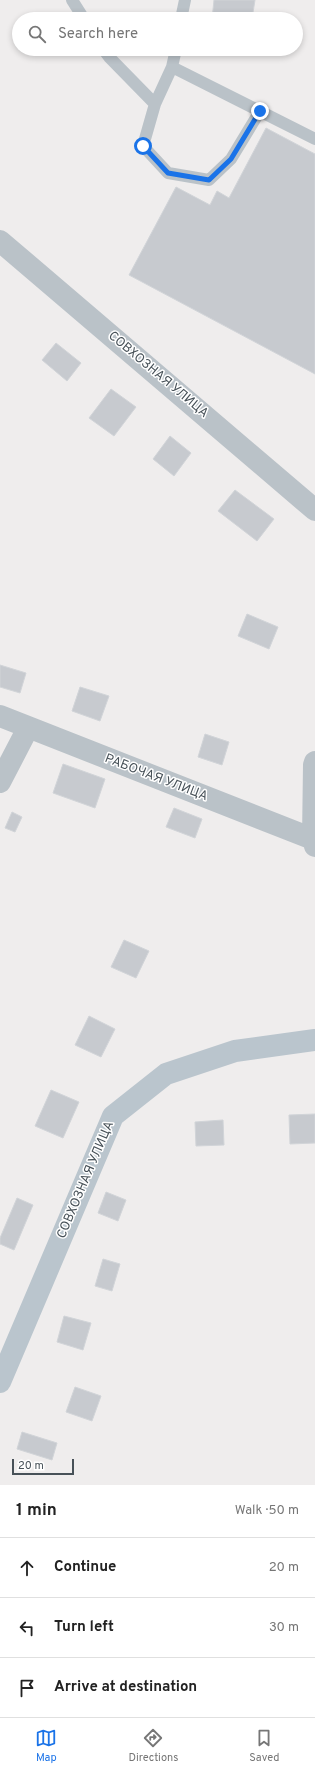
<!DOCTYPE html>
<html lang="en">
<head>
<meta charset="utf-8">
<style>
	:root { --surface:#fff; --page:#f2f2f2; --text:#222; --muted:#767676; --line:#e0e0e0; --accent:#1a73e8 }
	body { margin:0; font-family:Overpass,sans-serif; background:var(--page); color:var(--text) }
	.scale { position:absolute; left:12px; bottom:10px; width:62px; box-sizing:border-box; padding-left:4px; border:2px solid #475158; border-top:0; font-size:11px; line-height:14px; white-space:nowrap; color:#475158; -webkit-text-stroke:3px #fff; paint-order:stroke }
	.stop { position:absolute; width:12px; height:12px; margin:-9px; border:3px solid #1a73e8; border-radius:50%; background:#fff }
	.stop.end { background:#1a73e8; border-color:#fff; box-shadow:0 1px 4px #0008 }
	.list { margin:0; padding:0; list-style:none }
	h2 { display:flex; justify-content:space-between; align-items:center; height:52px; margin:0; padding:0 16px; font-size:17px }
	h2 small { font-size:13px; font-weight:400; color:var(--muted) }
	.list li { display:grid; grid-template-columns:26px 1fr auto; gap:12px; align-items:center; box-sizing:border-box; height:60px; padding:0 16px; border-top:1px solid var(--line) }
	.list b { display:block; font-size:15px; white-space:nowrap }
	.list em { font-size:13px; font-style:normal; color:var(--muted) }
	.icon { flex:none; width:22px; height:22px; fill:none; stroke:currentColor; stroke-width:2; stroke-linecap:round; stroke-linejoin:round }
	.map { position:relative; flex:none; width:315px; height:1485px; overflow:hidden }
	.search { position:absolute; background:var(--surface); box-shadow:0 2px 6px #0003; left:12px; right:12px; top:12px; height:44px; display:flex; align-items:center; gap:10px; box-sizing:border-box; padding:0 14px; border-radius:22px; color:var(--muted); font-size:15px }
	.sheet { height:232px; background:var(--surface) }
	nav { display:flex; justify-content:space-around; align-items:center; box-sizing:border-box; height:56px; border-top:1px solid var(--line); background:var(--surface); font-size:11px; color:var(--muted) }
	nav a { display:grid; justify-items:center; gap:2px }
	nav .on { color:var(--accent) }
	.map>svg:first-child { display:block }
	.building { fill:#c7cacf; stroke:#d1d4d8 }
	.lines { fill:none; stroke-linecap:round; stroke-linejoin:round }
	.lane { stroke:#bac2c8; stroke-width:12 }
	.street { stroke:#bac2c8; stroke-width:22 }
	.secondary { stroke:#bac5cd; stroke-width:22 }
	.route { stroke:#1a73e8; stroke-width:5 }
	.labels { text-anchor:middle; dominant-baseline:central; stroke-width:3; stroke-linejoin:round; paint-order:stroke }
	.street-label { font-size:13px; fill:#475158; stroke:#fff }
</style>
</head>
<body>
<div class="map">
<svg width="315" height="1485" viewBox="0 0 315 1485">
	<rect width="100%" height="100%" fill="#efeded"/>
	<path class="building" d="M214 0H255L252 19H212Z
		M231 49H249V51Z
		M266 128 315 154V374L129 275 176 187 210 205 217 191 229 198Z
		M56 343 81 363 67 381 42 360Z
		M111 389 136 407 114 436 89 418Z
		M170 436 191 453 174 476 153 459Z
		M235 490 274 519 257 541 218 511Z
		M247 614 278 627 269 649 238 636Z
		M0 665 26 673 20 693 0 687Z
		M80 687 109 696 100 721 72 711Z
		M205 734 229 742 222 765 198 757Z
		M63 764 105 779 95 808 53 793Z
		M174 808 202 819 195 838 166 827Z
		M12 812 22 817 15 832 5 828Z
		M124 940 149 951 136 978 111 967Z
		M89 1016 115 1029 101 1057 75 1045Z
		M51 1090 79 1102 63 1138 35 1126Z
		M315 1114V1143L290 1144 289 1115Z
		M223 1120 224 1145 196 1146 195 1122Z
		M106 1192 126 1200 118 1221 98 1213Z
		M17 1198 33 1205 14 1250 0 1244V1238Z
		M103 1259 120 1264 112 1291 95 1286Z
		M64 1316 91 1323 83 1350 57 1342Z
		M75 1387 101 1396 92 1421 66 1412Z
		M22 1432 57 1443 52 1460 17 1449Z"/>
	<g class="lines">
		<path class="lane" d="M72 0 84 19
			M181 19 185 0
			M103 49 109 57 155 104
			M176 49 172 67 315 139
			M172 67 155 104 143 146 168 173 209 180 231 159 260 111"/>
		<path class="street" d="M0 241 315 510
			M0 716 313 839
			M315 762 314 765 313 839 315 846
			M0 782 28 728"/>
		<path class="secondary" d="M0 1382 113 1116 166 1074 235 1051 315 1040"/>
	</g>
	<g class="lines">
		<path class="route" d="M143 146 168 173 209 180 231 159 260 111"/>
	</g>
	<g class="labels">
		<g class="street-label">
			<text transform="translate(158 375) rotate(40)">СОВХОЗНАЯ УЛИЦА</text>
			<text transform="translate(156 778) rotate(21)">РАБОЧАЯ УЛИЦА</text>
			<text transform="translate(86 1180) rotate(-67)">СОВХОЗНАЯ УЛИЦА</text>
		</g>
	</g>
</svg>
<div class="scale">20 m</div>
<div class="stop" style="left:143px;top:146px"></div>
<div class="stop end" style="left:260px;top:111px"></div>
<div class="search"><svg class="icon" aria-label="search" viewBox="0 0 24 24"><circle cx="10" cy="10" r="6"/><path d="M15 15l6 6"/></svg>Search here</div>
</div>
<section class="sheet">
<h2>1 min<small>Walk · 50 m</small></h2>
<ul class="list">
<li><svg class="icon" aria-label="ahead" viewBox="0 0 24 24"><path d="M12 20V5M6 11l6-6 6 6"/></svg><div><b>Continue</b></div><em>20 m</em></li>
<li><svg class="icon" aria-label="left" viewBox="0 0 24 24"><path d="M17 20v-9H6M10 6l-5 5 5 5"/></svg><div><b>Turn left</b></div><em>30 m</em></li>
<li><svg class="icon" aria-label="arrive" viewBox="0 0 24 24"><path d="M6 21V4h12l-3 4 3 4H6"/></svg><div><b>Arrive at destination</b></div></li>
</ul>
</section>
<nav>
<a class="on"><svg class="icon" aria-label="map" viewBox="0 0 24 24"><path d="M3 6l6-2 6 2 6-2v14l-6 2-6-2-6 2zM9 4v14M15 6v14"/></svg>Map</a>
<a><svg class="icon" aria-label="directions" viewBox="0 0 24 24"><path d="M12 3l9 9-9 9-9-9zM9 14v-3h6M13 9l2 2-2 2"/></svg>Directions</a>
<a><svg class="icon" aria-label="saved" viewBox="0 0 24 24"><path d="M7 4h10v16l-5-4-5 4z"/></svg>Saved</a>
</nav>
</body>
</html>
